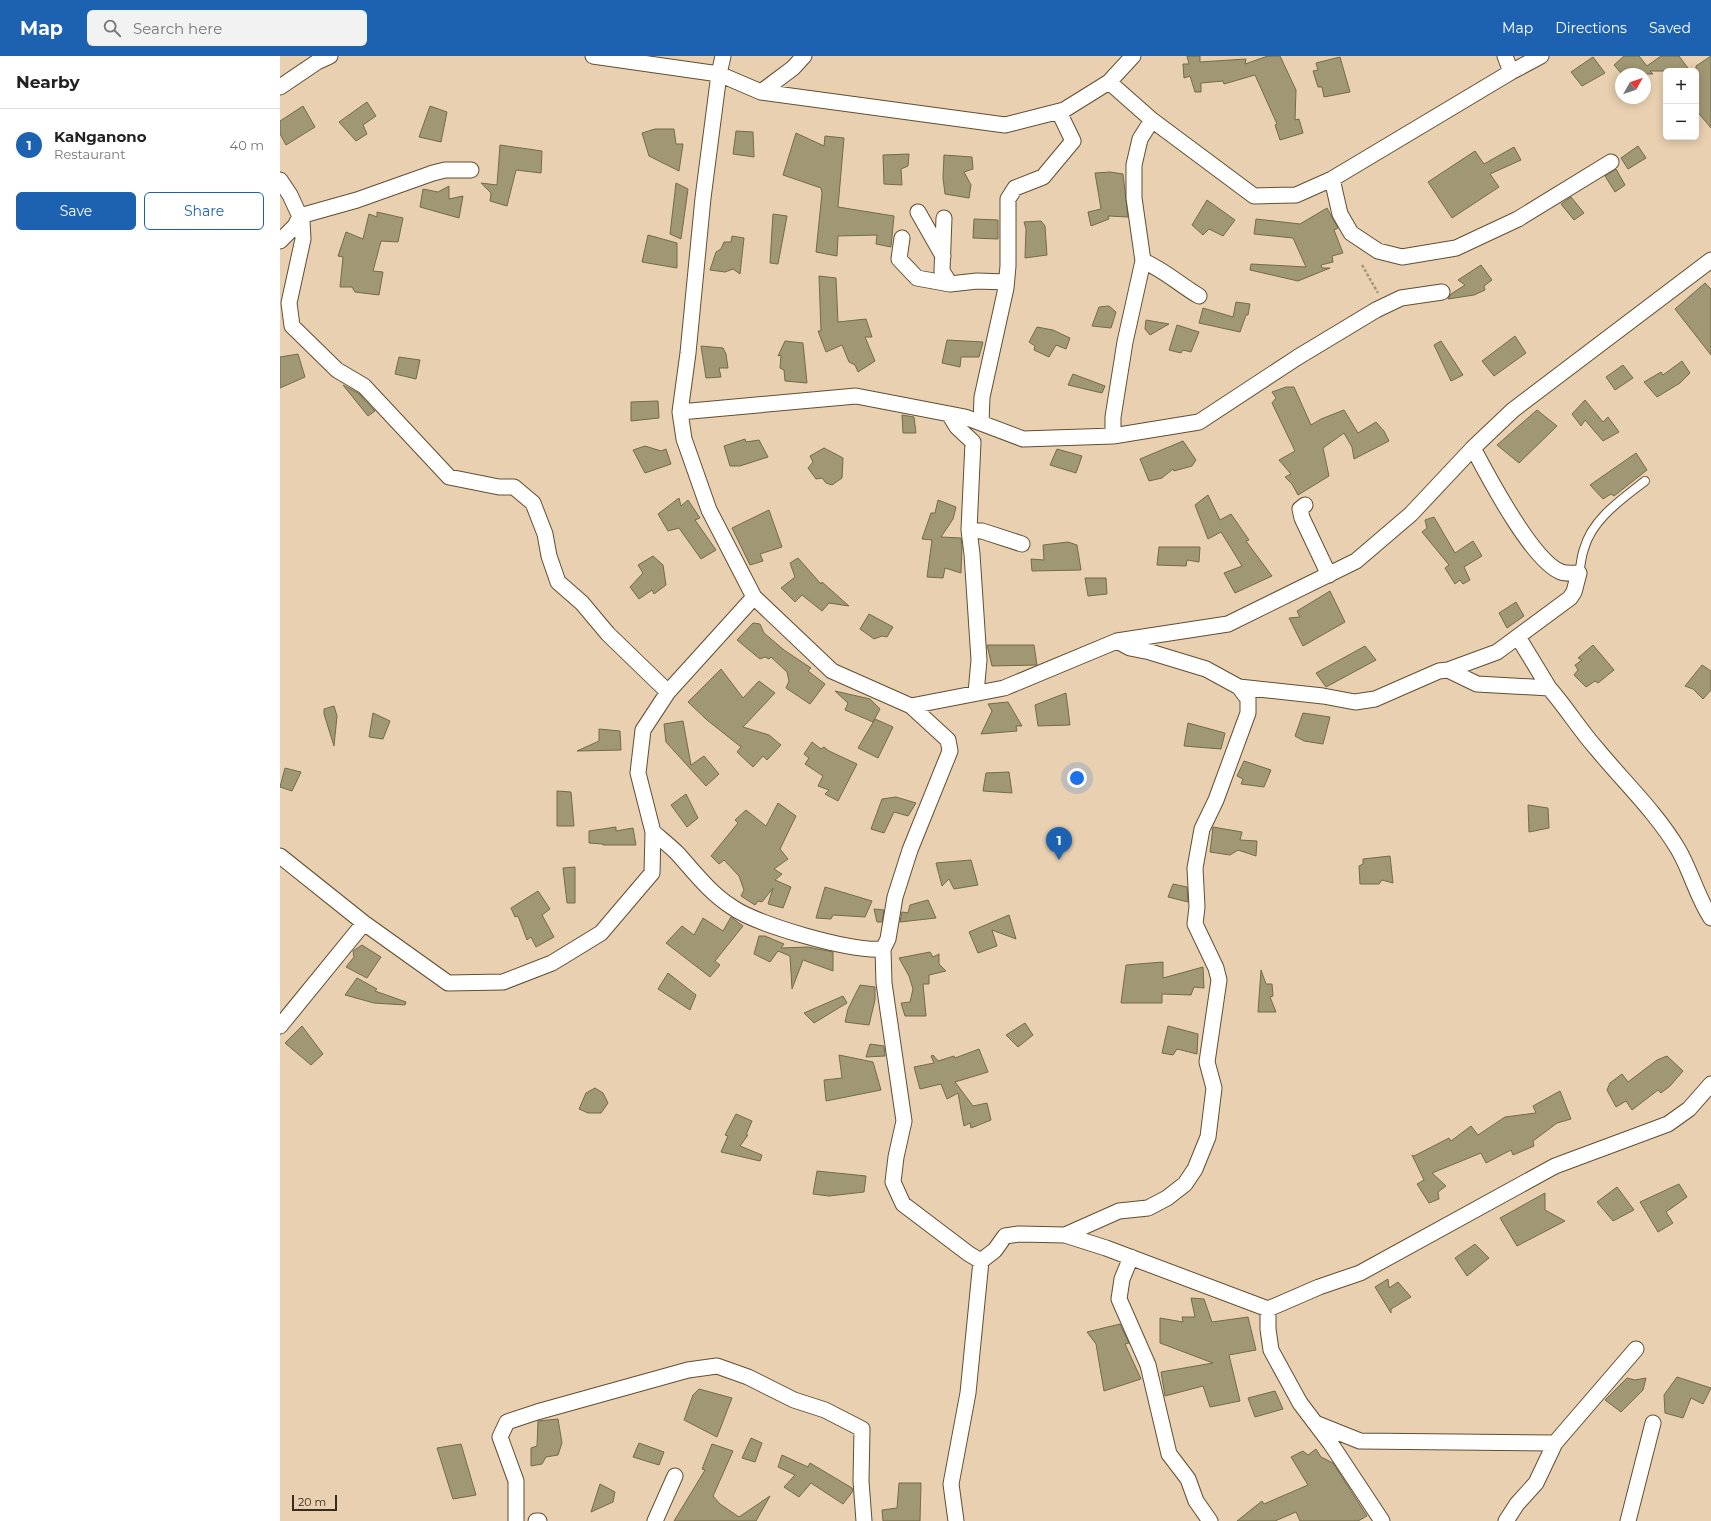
<!DOCTYPE html>
<html lang="en">
<head>
<meta charset="utf-8">
<style>
	:root { --surface:#fff; --page:#f2f2f2; --text:#222; --muted:#767676; --line:#e0e0e0; --accent:#1d61b1 }
	body { margin:0; font-family:Montserrat,sans-serif; background:var(--page); color:var(--text) }
	.controls { position:absolute; right:12px; top:12px; display:grid; overflow:hidden; border-radius:6px; box-shadow:0 2px 10px #0003 }
	.controls button { width:36px; height:36px; display:grid; place-items:center; padding:0; border:0; border-bottom:1px solid var(--line); background:var(--surface); color:var(--text); font:20px sans-serif }
	.compass { position:absolute; left:1335px; top:12px; width:36px; height:36px; border-radius:50%; background:var(--surface); box-shadow:0 2px 10px #0003; rotate:50deg }
	.scale { position:absolute; left:12px; bottom:10px; width:45px; box-sizing:border-box; padding-left:4px; border:2px solid #362d20; border-top:0; font-size:11px; line-height:14px; white-space:nowrap; color:#362d20; -webkit-text-stroke:3px #e8d0b0; paint-order:stroke }
	.you { position:absolute; left:797px; top:722px; width:14px; height:14px; margin:-10px; border:3px solid #fff; border-radius:50%; background:#1a73e8; box-shadow:0 0 0 6px #1a73e833 }
	.badge { display:grid; place-items:center; width:26px; height:26px; border-radius:50%; background:var(--accent); color:#fff; font-size:13px; font-weight:700 }
	.pin { position:absolute; translate:-50% -33px; filter:drop-shadow(0 1px 2px #0008) }
	.pin::after { content:''; position:absolute; top:21px; width:14px; height:12px; background:inherit; clip-path:polygon(0 0,100% 0,50% 100%) }
	.list { margin:0; padding:0; list-style:none }
	h2 { display:flex; justify-content:space-between; align-items:center; height:52px; margin:0; padding:0 16px; font-size:17px }
	h2 small { font-size:13px; font-weight:400; color:var(--muted) }
	.list li { display:grid; grid-template-columns:26px 1fr auto; gap:12px; align-items:center; box-sizing:border-box; height:72px; padding:0 16px; border-top:1px solid var(--line) }
	.list b { display:block; font-size:15px; white-space:nowrap }
	.list p { margin:0; font-size:13px; white-space:nowrap; color:var(--muted) }
	.list em { font-size:13px; font-style:normal; color:var(--muted) }
	.actions { display:flex; gap:8px; padding:12px 16px }
	.actions a { flex:1; padding:9px 0; border:1px solid var(--accent); border-radius:6px; text-align:center; font-size:14px; color:var(--accent) }
	.actions .main { background:var(--accent); color:#fff }
	.icon { flex:none; width:22px; height:22px; fill:none; stroke:currentColor; stroke-width:2; stroke-linecap:round; stroke-linejoin:round }
	.map { position:relative; flex:none; width:1431px; height:1465px; overflow:hidden }
	header { display:flex; align-items:center; gap:24px; box-sizing:border-box; height:56px; padding:0 20px; background:var(--accent); color:#fff }
	header strong { font-size:19px }
	nav { display:flex; gap:22px; margin-inline-start:auto; font-size:14px }
	.search { width:280px; height:36px; background:var(--page); display:flex; align-items:center; gap:10px; box-sizing:border-box; padding:0 14px; border-radius:6px; color:var(--muted); font-size:15px }
	main { display:flex }
	aside { flex:1; background:var(--surface) }
	.map>svg:first-child { display:block }
	.building { fill:#a09774; stroke:#736b49 }
	.lines { fill:none; stroke-linecap:round; stroke-linejoin:round }
	.lane-casing { stroke:#624e31; stroke-width:10 }
	.street-casing { stroke:#624e31; stroke-width:17 }
	.path { stroke:#a6947b; stroke-width:2.5; stroke-dasharray:3 2; stroke-linecap:butt }
	.lane { stroke:#fff; stroke-width:8 }
	.street { stroke:#fff; stroke-width:15 }
</style>
</head>
<body>
<header>
<strong>Map</strong>
<div class="search"><svg class="icon" aria-label="search" viewBox="0 0 24 24"><circle cx="10" cy="10" r="6"/><path d="M15 15l6 6"/></svg>Search here</div>
<nav><a>Map</a><a>Directions</a><a>Saved</a></nav>
</header>
<main>
<aside>
<h2>Nearby<small></small></h2>
<ul class="list">
<li><span class="badge">1</span><div><b>KaNganono</b><p>Restaurant</p></div><em>40 m</em></li>
</ul>
<div class="actions"><a class="main">Save</a><a>Share</a></div>
</aside>
<div class="map">
<svg width="1431" height="1465" viewBox="0 0 1431 1465">
	<rect width="100%" height="100%" fill="#e8d0b0"/>
	<path class="building" d="M907 0H920V6L966 3 965 8 988 0H1000L1016 34 1015 64 1019 63 1023 77 1000 84 995 69 997 68 975 19 944 28 943 25 921 27V36H915L910 20 904 22 903 8H909Z
		M1344 0H1359L1367 10 1381 0H1399L1410 15H1370L1373 18H1342L1334 9Z
		M1431 0V72L1416 54V10Z
		M1060 1 1070 36 1044 41 1042 31H1038L1033 15 1038 14 1036 7Z
		M1313 1 1325 17 1302 30 1291 16Z
		M87 46 96 60 83 69 87 78 76 85 59 66Z
		M23 50 35 71 6 89 0 78V65Z
		M150 50 167 56 161 86 139 81Z
		M375 73H394L396 88H403L399 115 369 100 362 77Z
		M456 75 473 76 474 101 453 98Z
		M516 77 544 90 545 80 564 82 558 151 614 160 611 191 596 188 597 179 558 180 557 200 536 196 542 137 541 132 503 119Z
		M220 89 262 95 261 117 236 114 227 150 210 145 211 137 201 127 217 129Z
		M1358 90 1366 102 1348 113 1341 102Z
		M1234 91 1241 104 1210 118 1219 131 1172 162 1148 126 1195 95 1204 108Z
		M629 98 628 110 621 113 622 129 604 128 603 99Z
		M664 99 692 101 693 113 684 116 691 129 689 142 665 138 663 122Z
		M1336 113 1345 129 1335 136 1325 120Z
		M830 116 843 118 848 161 828 160 829 163 811 170 808 156 821 153 815 117Z
		M396 127 408 133 401 183 390 178Z
		M169 130V143L183 140 179 162 140 151 143 133 158 136Z
		M1291 141 1304 157 1294 164 1281 148Z
		M927 144 955 164 943 180 929 173 923 179 912 169Z
		M1047 152 1058 172 1054 174 1063 197 1052 200 1053 206 1041 209 1042 212H1050L1018 225 970 214 971 208 1026 211 1013 182 974 178 976 163 1020 168Z
		M97 156 123 162 118 186 101 185 93 215 103 216 99 239 75 236 72 231H60L63 201 58 200 66 176 83 183 89 158 97 161Z
		M493 158 507 160 498 208 490 207Z
		M694 163 718 164V183L693 182Z
		M761 165 765 170 767 199 745 202 746 173 744 166Z
		M368 179 397 187V212L362 206Z
		M452 180 464 182 460 218 453 213 445 216 430 214 436 196 441 193 444 186H451Z
		M1201 209 1212 224 1204 230 1205 234 1194 239 1168 243 1171 238 1185 229 1178 224Z
		M539 220 556 222 558 266 586 263 592 281H585L595 305 578 316 575 309 569 306 562 289 546 296 538 275H541Z
		M1425 227 1431 233V299L1395 253Z
		M956 246 970 248 968 259H966L960 276 919 267 923 252 953 261Z
		M829 250 836 256 831 272 812 270 819 251Z
		M866 264 889 268 870 279 865 273Z
		M897 269 919 276 911 296 903 294 901 297 889 294Z
		M757 271 773 274 790 282 786 293 776 289 769 301 754 294 755 290 749 286Z
		M1235 280 1246 297 1214 320 1202 305Z
		M667 284 703 286 699 301H681L680 311 662 307Z
		M505 285 523 287 527 327 505 325 504 314 500 312 501 299 498 300Z
		M1161 285 1183 319 1171 325 1154 289Z
		M421 290 443 292 446 298 448 312H439L441 321 426 322Z
		M18 298 25 321 0 332V301Z
		M119 301 140 304 136 323 115 318Z
		M1402 305 1410 317 1400 327 1377 341 1364 326 1381 316 1383 319Z
		M1343 309 1353 322 1335 334 1326 321Z
		M793 318 825 330 822 337 788 329Z
		M63 329 78 337 95 355 88 360Z
		M1006 331H1014L1031 369 1041 363 1064 354 1078 377 1096 366 1104 375 1109 385 1074 403 1072 391 1064 377 1043 392 1049 420 1018 439 1012 428 1005 421 1011 418 999 404 1015 395 992 347 996 342 992 336Z
		M1305 344 1323 366 1328 361 1339 376 1323 385 1305 364 1301 370 1292 358Z
		M378 345 379 362 351 365V346Z
		M1257 354 1277 370 1239 407 1217 389Z
		M622 359 634 361 636 377H623Z
		M465 383 466 386 479 384 488 401 460 410H450L444 390Z
		M903 385 916 404 912 410 894 415 893 413 882 422 869 425 860 403Z
		M365 390 381 395 386 393 391 408 365 417 353 394Z
		M544 392 563 402 562 422 552 429 546 427 542 422 536 423 528 412 533 406 530 400Z
		M777 393 802 400 796 417 770 409Z
		M1356 397 1367 414 1334 440 1331 438 1323 443 1310 429Z
		M928 439 940 464 951 458 969 484 966 485 992 520 955 537 944 517 962 510 941 476 928 483 915 449Z
		M399 442 401 450 408 444 420 462 415 464 436 494 421 503 399 472 388 475 378 458Z
		M658 444 676 451 673 463 661 481 681 482 682 490 681 517 665 512 663 522 647 521 652 484 642 483 651 457H655Z
		M489 454 502 491 480 498 483 505 470 509 452 472Z
		M1154 461 1175 497 1193 485 1202 500 1184 511 1190 524 1183 528 1180 524 1175 528 1165 512 1169 509 1142 476 1147 472 1145 464Z
		M788 486 797 489 801 514 752 515 751 503 764 504 763 489Z
		M879 491H920L919 506 907 504 906 510 877 509Z
		M373 500 383 509 386 529 374 538 372 534 359 543 350 531 363 517 358 509Z
		M518 502 541 528 542 526 569 550 549 547 542 555 522 539 515 546 501 532 515 521 510 507Z
		M805 522H826L827 538 808 540Z
		M1050 535 1065 566 1023 590 1009 562 1020 561 1017 555Z
		M1236 546 1244 560 1227 572 1219 557Z
		M589 558 613 571 607 581 602 580 594 583 580 573Z
		M473 567 480 568 484 577 504 594 531 612 528 615 545 628 530 648 506 632 509 625 507 616 491 601 489 603 485 601 480 603 457 584Z
		M707 589H754L757 609 712 610Z
		M1313 589 1334 614 1318 627 1315 625 1306 631 1294 619 1298 614 1295 609 1302 604 1298 602Z
		M1085 590 1096 604 1046 631 1036 617Z
		M1422 609 1431 615V634L1423 643 1413 633 1405 630Z
		M441 613 463 642 479 625 495 637 463 671 489 679 501 689 487 704 483 700 473 711 457 696 461 691 427 664 408 646Z
		M555 635 590 643 600 653 593 666 565 654 568 647Z
		M786 637 790 669 758 670 755 649Z
		M728 646 742 670H736L737 675 701 678 712 655 708 648Z
		M54 650 57 660 54 690 44 658V653Z
		M93 657 110 665 103 683 89 681Z
		M1023 657 1050 661 1043 688 1024 685 1015 680Z
		M595 663 613 671 598 702 578 692Z
		M403 665 411 709 424 700 439 718 426 730 386 686 384 668Z
		M908 667 945 677 941 693 904 690Z
		M319 673 340 675 341 694 297 695 319 685Z
		M532 686 541 693 544 691 549 695 577 708 558 745 545 738 549 734 538 730 543 720 525 708 529 702 524 698Z
		M964 705 991 714 984 731 961 728 963 723 957 720Z
		M5 712 21 716 12 735 0 731Z
		M729 716 732 737 703 735 706 717Z
		M277 735 291 736 294 770H277Z
		M406 738 418 762 407 771 391 749Z
		M616 741 636 747 628 760 614 756 604 777 591 773 602 743Z
		M498 747 516 760 500 793 508 803 494 813 502 818 495 824 511 831 503 852 488 848 493 832 482 846 478 845 475 849 461 840 464 834 459 820 444 804 439 808 431 800 458 767 455 764 466 754 486 770Z
		M1248 749 1268 752 1269 772 1249 776Z
		M336 771V775L353 772 356 789H323V788L309 787V775Z
		M933 771 962 776 960 784 977 785 976 800 958 794 950 799 930 796Z
		M1110 800 1113 827 1102 824 1099 828H1080L1079 810 1083 808V803Z
		M691 804 698 829 674 833 669 823 662 830 656 807Z
		M295 811V847H287L283 812Z
		M893 828 907 831 908 846 888 841Z
		M545 831 592 845 585 861 553 859 551 863 536 862Z
		M258 835 270 853 262 859 274 881 256 891 251 881 247 884 238 860 235 861 231 852Z
		M648 844 656 862 620 866 622 856 628 857 630 849Z
		M594 853 604 854 602 866H597Z
		M729 859 736 883 712 874 717 890 698 897 689 876Z
		M451 861 463 870 435 905 440 909 430 921 386 887 402 870 414 879 423 862 443 875Z
		M479 880H485L504 888 501 892 528 891 553 896V915L523 904 512 933 510 900 498 895 490 906 474 898Z
		M82 889 101 901 87 922 66 911 74 901 73 895Z
		M650 896 653 901 659 898V908L666 915 649 919V928H643L646 960H625L621 947 630 946 633 933 629 920 619 902Z
		M883 906V922L923 911 924 932 914 931 911 939 882 938V947H841L846 909Z
		M981 914 986 928H992L993 940 990 941 996 956H978Z
		M388 917 416 939 410 954 378 933Z
		M77 922 97 933 95 935 126 946 125 949 94 947 65 939Z
		M580 929 595 931V944L589 969 565 966 568 953Z
		M563 940 567 947 534 967 524 957Z
		M745 967 753 979 738 991 726 979Z
		M22 970 43 998 31 1009 5 987Z
		M888 970 918 978 917 998 897 993 893 999 882 997Z
		M590 988 604 990 605 1000 586 1001Z
		M699 993 708 1016 675 1026 693 1050 707 1047 711 1064 691 1072 690 1067 684 1070 678 1037 667 1043 661 1028 640 1033 634 1011 654 1007 651 1000 653 999 658 1005 674 1000 675 1002Z
		M559 999 593 1006 601 1034 546 1045 544 1024 562 1022Z
		M1387 1000 1403 1015 1390 1030 1381 1037 1378 1034 1352 1054 1346 1045 1336 1051 1327 1034 1330 1027 1342 1018 1348 1026 1377 1004Z
		M315 1032 323 1037 328 1047 321 1057H308L299 1053 306 1037Z
		M1280 1035 1291 1063 1277 1067 1253 1085 1254 1090 1233 1099 1231 1094 1206 1107 1201 1097 1152 1117 1166 1130 1158 1136 1159 1143 1149 1147 1137 1128 1144 1124 1132 1099 1134 1100 1169 1082 1171 1085 1191 1070 1198 1079 1225 1061 1256 1057 1253 1050Z
		M456 1058 472 1065 466 1079H468L460 1090 482 1099 480 1105 441 1096 448 1080 445 1079Z
		M537 1115 586 1120 584 1136 549 1140 533 1138Z
		M1399 1128 1407 1141 1386 1156 1393 1167 1378 1176 1360 1146Z
		M1337 1131 1354 1154 1333 1165 1317 1146Z
		M1265 1137V1154L1285 1165 1237 1190 1220 1162Z
		M1195 1188 1209 1202 1187 1220 1175 1202Z
		M1108 1223 1109 1232 1118 1226 1131 1241 1111 1253V1257L1095 1231Z
		M911 1242 924 1243 932 1266 968 1261 976 1294 949 1299 960 1345 930 1351 923 1330 885 1340 881 1316 933 1307 880 1287V1262L903 1266 902 1261H915Z
		M840 1268 849 1287 845 1288 861 1323 824 1335 816 1288 807 1276Z
		M1397 1321 1431 1332 1423 1348 1411 1342 1403 1362 1385 1357 1384 1339Z
		M1347 1322 1355 1324 1366 1322 1363 1334 1341 1356 1325 1344Z
		M419 1333 452 1342 437 1381 404 1364 413 1339Z
		M995 1335 1003 1353 975 1361 968 1342Z
		M278 1363 282 1387 278 1399 266 1401 262 1408 251 1410V1392L257 1390 258 1365Z
		M471 1382 482 1387 475 1406 462 1402Z
		M359 1387 384 1396 379 1409 353 1401Z
		M181 1388 196 1439 173 1443 157 1392Z
		M432 1388 453 1395 433 1440 440 1448 459 1461 490 1440 476 1465H394L425 1414 422 1413Z
		M1036 1393 1041 1401 1053 1407 1087 1460 1078 1465H1020L1016 1456 995 1465H957L982 1445 984 1448 1028 1429 1011 1401 1023 1395 1028 1399Z
		M502 1399 528 1411 530 1407 572 1432 573 1435 563 1448 531 1427 519 1441 504 1431 515 1419 498 1411Z
		M619 1427H641L640 1465H603L602 1454 617 1452Z
		M320 1428 335 1436 333 1446 311 1456Z"/>
	<g class="lines">
		<g class="lane-casing">
			<path id="lane" d="M1299 517C1301 509 1301 501 1304 493 1312 463 1342 443 1365 425"/>
		</g>
		<g class="street-casing">
			<path id="street" d="M313 0 439 18 481 36 725 69 784 54 829 26 853 0
				M443 0 439 18 423 142 408 297 400 356 404 383 429 454 474 541 552 615 631 650 724 632 837 585 948 568 1076 505 1131 458 1193 392 1233 354 1431 204
				M1225 0 1231 16
				M829 26 872 64 974 140 1016 139 1052 123 1231 16 1261 0
				M0 31 37 6 50 0
				M481 36 513 12 524 0
				M1052 123 1060 158 1071 177 1098 195 1122 201 1176 192 1238 163 1331 106
				M0 124 10 139 22 165 23 183 9 247 12 270 57 314 84 330 169 421 219 431H234L253 447 265 478 269 500 278 526 302 547 328 578 388 636
				M638 156 663 200
				M664 162 662 215 670 228
				M622 182 619 203 637 222 670 228 697 225 726 226
				M0 185 15 170 20 160 77 144 153 117 165 114H191
				M863 205C883 213 900 229 919 240
				M400 356 576 340 685 361 743 383 833 380 919 366 1018 301 1096 254 1121 242 1162 236
				M669 358 677 371 693 386 689 474 692 498 699 604 696 637
				M701 367 702 341 726 232 728 210V143L735 132 763 121 793 85 779 56
				M833 380V361L845 286 863 205 854 142V109L860 83 872 64
				M1025 449 1020 453 1022 462 1049 519
				M689 474 702 475 742 488
				M1238 581 1269 632
				M837 585 850 592 870 596 926 613 959 631 1043 640 1075 646 1095 643 1159 615 1168 614 1197 628 1269 632C1286 651 1299 673 1316 692 1343 725 1376 756 1398 793 1411 815 1417 841 1431 862
				M1168 614 1217 596 1290 542 1294 536 1299 517C1293 517 1286 518 1281 516 1252 505 1208 420 1193 392
				M373 776C381 783 390 790 398 798 415 817 430 837 452 851 477 869 572 896 603 893L608 883 615 841 630 794 670 695 668 684 631 650
				M0 800 84 867 168 927 223 926 272 907 321 877 372 817 373 776 358 717 363 674 388 636 474 541
				M603 893 604 927 624 1065 616 1101 613 1126 623 1148 689 1198 701 1205
				M0 970 84 867
				M785 1179 839 1155 868 1152 887 1142 905 1128 915 1113 928 1081 934 1032 927 1006 939 924 936 912 915 868 917 851 915 812 922 773 936 744 968 657V643L959 631
				M851 1201 842 1223 839 1243 868 1309 889 1398 908 1423 916 1445 930 1465
				M988 1253V1273L991 1294 1020 1347 1051 1388 1102 1465
				M1035 1367 1080 1385 1275 1387
				M236 1465V1425L220 1381 227 1366 257 1356 408 1314 437 1310 468 1321 514 1344 545 1354 582 1373 581 1425 584 1465
				M256 1465H259
				M375 1465 395 1420
				M676 1465 671 1428 688 1337 701 1205 715 1194 725 1180 739 1178 785 1179 826 1192 988 1253 1039 1231 1080 1217 1275 1110 1388 1068 1409 1053 1431 1028
				M1226 1465 1237 1448 1256 1427 1275 1387 1356 1293
				M1348 1465 1373 1367"/>
		</g>
		<path class="path" d="M1082 209 1098 237"/>
		<use href="#lane" class="lane"/>
		<use href="#street" class="street"/>
	</g>
</svg>
<div class="controls">
<button>+</button>
<button>−</button>
</div>
<svg class="compass" viewBox="-18 -18 36 36"><path d="M0-13l5 13h-10z" fill="#e53935"/><path d="M0 13l5-13h-10z" fill="#767676"/></svg>
<div class="scale">20 m</div>
<div class="you"></div>
<div class="pin badge" style="left:779px;top:804px">1</div>
</div>
</main>
</body>
</html>
